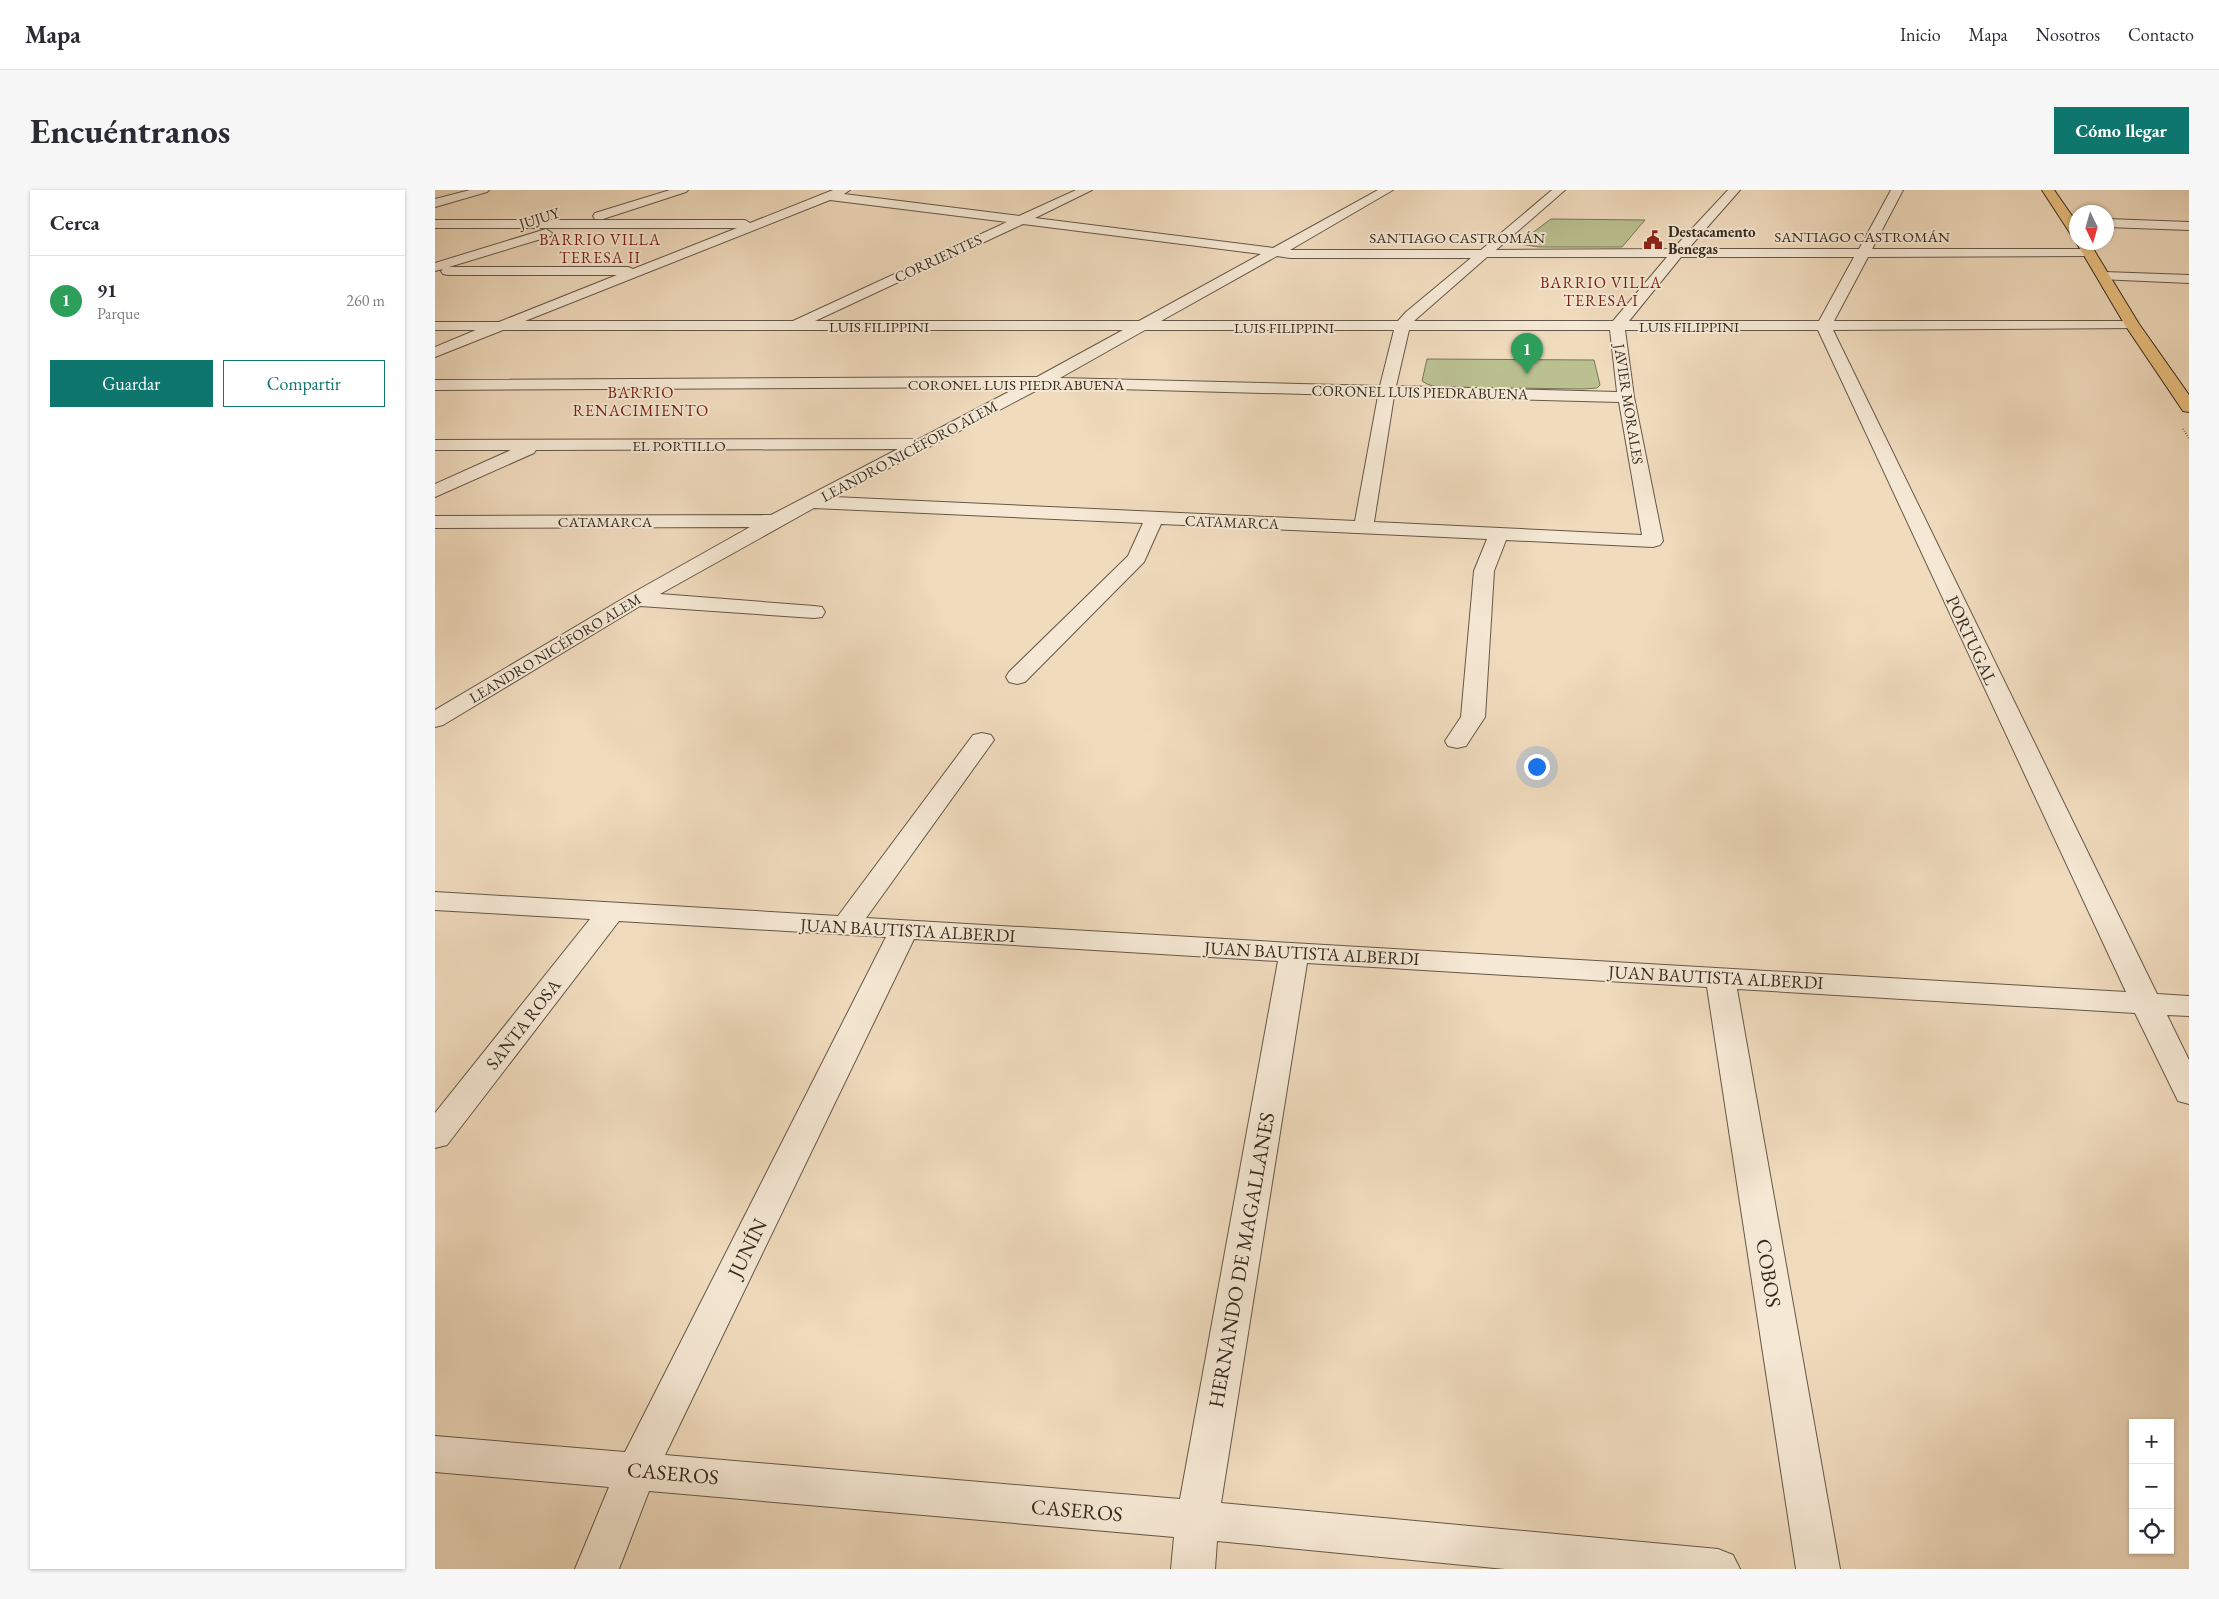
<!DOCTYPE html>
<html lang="es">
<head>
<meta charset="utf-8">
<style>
	:root { --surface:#fff; --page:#f7f7f7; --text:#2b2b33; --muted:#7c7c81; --line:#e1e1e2; --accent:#0f766e }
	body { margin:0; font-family:"EB Garamond",serif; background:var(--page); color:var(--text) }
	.controls { position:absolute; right:15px; bottom:15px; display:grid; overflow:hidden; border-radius:0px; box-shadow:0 1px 4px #0004 }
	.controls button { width:45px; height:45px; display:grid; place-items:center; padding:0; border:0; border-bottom:1px solid var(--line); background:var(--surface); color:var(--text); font:25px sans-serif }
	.compass { position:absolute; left:1634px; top:15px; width:45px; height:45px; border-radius:50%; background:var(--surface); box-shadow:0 1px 4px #0004; rotate:175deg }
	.you { position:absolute; left:1101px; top:576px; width:18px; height:18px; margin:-12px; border:4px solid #fff; border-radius:50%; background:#1a73e8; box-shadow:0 0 0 8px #1a73e833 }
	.badge { display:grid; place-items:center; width:32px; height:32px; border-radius:50%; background:var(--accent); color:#fff; font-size:16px; font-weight:700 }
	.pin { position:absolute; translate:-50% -41px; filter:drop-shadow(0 1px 2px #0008) }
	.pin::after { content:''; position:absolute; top:26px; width:18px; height:15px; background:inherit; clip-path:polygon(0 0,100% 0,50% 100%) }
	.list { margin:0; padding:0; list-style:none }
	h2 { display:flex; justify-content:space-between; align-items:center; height:65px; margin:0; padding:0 20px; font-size:21px }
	h2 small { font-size:16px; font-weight:400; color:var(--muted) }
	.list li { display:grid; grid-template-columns:32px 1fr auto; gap:15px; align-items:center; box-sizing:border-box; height:90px; padding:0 20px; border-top:1px solid var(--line) }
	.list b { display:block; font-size:19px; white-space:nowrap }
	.list p { margin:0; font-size:16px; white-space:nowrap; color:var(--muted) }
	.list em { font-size:16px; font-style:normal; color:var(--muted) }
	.actions { display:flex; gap:10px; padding:15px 20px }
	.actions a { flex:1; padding:11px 0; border:1px solid var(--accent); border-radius:0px; text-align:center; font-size:18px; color:var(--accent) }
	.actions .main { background:var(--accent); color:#fff }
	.icon { flex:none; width:28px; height:28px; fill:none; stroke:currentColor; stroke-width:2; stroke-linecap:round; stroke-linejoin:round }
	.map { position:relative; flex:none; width:1754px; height:1379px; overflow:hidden; border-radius:0px }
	header { display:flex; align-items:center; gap:30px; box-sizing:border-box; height:70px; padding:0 25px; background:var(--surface); border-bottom:1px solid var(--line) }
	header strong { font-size:24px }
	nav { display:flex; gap:28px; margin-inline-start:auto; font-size:18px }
	.intro { display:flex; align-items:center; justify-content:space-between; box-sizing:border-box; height:120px; padding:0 30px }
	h1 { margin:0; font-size:35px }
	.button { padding:12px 22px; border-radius:0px; background:var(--accent); color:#fff; font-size:18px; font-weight:700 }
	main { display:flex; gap:30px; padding:0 30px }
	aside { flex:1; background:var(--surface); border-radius:0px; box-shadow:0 1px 4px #0004 }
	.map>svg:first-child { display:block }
	.green { fill:#bac090; stroke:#787658 }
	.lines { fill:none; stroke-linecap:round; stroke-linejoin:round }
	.minor-casing { stroke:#645848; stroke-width:2 }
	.major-casing { stroke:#352c21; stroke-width:2 }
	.path { stroke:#352c21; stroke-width:2; stroke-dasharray:0.5 2; stroke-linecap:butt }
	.minor { fill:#f5e8d4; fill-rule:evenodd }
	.major { fill:#e8be7e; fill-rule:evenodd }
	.labels { text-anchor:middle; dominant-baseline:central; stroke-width:4; stroke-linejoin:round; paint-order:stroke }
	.far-street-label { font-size:15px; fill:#352c21; stroke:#f5e8d4 }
	.far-poi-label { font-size:15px; font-weight:bold; fill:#352c21; stroke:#f5e8d4; text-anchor:start }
	.far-quarter-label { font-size:16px; letter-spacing:1px; fill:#7a1f14; stroke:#f5e8d4 }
	.street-label { font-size:18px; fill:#352c21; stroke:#f5e8d4 }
	.near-street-label { font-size:21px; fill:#352c21; stroke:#f5e8d4 }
</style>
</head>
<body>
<header>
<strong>Mapa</strong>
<nav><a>Inicio</a><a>Mapa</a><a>Nosotros</a><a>Contacto</a></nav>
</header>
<div class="intro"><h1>Encuéntranos</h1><a class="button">Cómo llegar</a></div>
<main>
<aside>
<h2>Cerca<small></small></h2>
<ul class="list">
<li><span class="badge" style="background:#2e9e5b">1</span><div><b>91</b><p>Parque</p></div><em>260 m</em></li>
</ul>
<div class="actions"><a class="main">Guardar</a><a>Compartir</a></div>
</aside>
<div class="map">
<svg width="1754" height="1379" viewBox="0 0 1754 1379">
	<rect width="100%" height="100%" fill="#f0dbbd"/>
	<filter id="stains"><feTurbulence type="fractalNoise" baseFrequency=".004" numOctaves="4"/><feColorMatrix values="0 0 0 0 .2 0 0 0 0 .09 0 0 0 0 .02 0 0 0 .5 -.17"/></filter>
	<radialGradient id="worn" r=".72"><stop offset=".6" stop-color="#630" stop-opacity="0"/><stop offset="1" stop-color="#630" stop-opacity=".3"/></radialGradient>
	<path class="green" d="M1116 29 1210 30 1187 57H1104L1085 54V52Z
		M992 169 1159 170 1165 195 1162 198 1149 199 1001 197 992 194 987 191Z"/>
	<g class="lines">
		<g class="minor-casing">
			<path id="minor" d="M35 0H54L52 2 0 17V9Z
				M235 0H253L251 2 168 29H160L158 26 160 23Z
				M398 0H415L409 4 584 26 641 0H657L600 28 838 58 943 0H958L855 60H1046L1117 0H1130L1061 60 1238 59 1293 0H1305L1253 59H1424L1456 0H1468L1437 59H1658L1660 62 1658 65 1653 66 1433 67 1399 131H1697L1702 132 1704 135 1702 138 1398 140 1722 804 1754 806V826L1732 825 1754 870V914L1743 911 1700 823 1302 799 1405 1379H1361L1272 797 872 773 786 1313 1283 1359 1298 1365 1305 1379H1070L782 1351 780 1379H736L739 1347 214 1301 184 1379H140L174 1297 0 1282V1246L190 1262 451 747 184 731 12 955 0 958V923L155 729 0 720V702L403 726 538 545 547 543 556 545 559 550 431 728 1691 802 1383 140H1190L1199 207 1228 351 1225 355 1218 357 1071 350 1059 381 1050 527 1031 556 1022 558 1013 556 1010 551 1026 527 1039 381 1052 349 726 334 709 372 590 492 582 494 574 492 571 487 574 482 693 366 708 333 379 318 225 404 379 416 387 417 390 422 387 427 379 428 205 416 8 535 0 537V520L194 405 315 337 0 338V326L336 325 463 259 101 260 99 263 0 307V294L76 260H0V250L484 249 583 197 0 200V190L602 187 688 140H68L0 167V157L41 140H0V132H64L182 85H13L8 84 6 81 8 79 0 81V73L111 39 117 43 116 46 14 77H193L198 79 302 38H0V30H310L315 33ZM395 10 572 32 358 131H90ZM588 34 826 64 704 131H380ZM842 66 855 68H1036L971 122 963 131H726ZM1052 67H1232L1178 131H979ZM1246 67H1419L1384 131H1194ZM710 140H959L945 196 625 188ZM974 140H1175L1182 202 961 196ZM608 197 943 206 920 331 399 307ZM959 206 1184 212 1207 345 939 332ZM479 749 843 771 745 1309 230 1265Z
				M1672 29 1754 32V40L1672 37Z
				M1669 82 1754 85V93L1664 89 1662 86Z"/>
		</g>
		<g class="major-casing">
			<path id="major" d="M1607 0H1619L1642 33V47L1637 46Z
				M1642 51V52H1654L1704 134 1754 205V222L1748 221 1690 135 1641 52Z"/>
		</g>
		<path class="path" d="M1748 239 1754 248"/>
		<use href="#minor" class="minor"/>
		<use href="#major" class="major"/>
	</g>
	<defs>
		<g id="civic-bare" transform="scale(1.5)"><path d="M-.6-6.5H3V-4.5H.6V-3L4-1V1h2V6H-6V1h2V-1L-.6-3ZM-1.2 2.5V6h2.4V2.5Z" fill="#8f2418" stroke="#f5e8d4" stroke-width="2.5" paint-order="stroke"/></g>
	</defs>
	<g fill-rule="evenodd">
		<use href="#civic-bare" x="1218" y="50"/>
	</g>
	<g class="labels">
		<g class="far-street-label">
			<text transform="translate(104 28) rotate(-17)">JUJUY</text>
			<text x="1427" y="46">SANTIAGO CASTROMÁN</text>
			<text x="1022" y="47">SANTIAGO CASTROMÁN</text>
			<text transform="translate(503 68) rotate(-25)">CORRIENTES</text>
			<text x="444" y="136">LUIS FILIPPINI</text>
			<text x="1254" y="136">LUIS FILIPPINI</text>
			<text x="849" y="137">LUIS FILIPPINI</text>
			<text x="581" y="194">CORONEL LUIS PIEDRABUENA</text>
			<text transform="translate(985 202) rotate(1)">CORONEL LUIS PIEDRABUENA</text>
			<text transform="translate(1194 214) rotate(81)">JAVIER MORALES</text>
			<text x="244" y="255">EL PORTILLO</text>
			<text transform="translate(474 261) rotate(-28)">LEANDRO NICÉFORO ALEM</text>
			<text x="170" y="331">CATAMARCA</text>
			<text transform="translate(797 332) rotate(2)">CATAMARCA</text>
			<text transform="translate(120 458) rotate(-31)">LEANDRO NICÉFORO ALEM</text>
		</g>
		<g class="far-poi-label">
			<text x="1233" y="41">Destacamento<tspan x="1233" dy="17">Benegas</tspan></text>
		</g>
		<g class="far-quarter-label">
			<text x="165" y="49">BARRIO VILLA<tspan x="165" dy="18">TERESA II</tspan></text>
			<text x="1166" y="92">BARRIO VILLA<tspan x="1166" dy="18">TERESA I</tspan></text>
			<text x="206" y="202">BARRIO<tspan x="206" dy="18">RENACIMIENTO</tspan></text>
		</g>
		<g class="street-label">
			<text transform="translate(1537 450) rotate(65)">PORTUGAL</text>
			<text transform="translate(473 740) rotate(3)">JUAN BAUTISTA ALBERDI</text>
			<text transform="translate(877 763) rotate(3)">JUAN BAUTISTA ALBERDI</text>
			<text transform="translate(1281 787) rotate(3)">JUAN BAUTISTA ALBERDI</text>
			<text transform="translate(88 834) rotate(-52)">SANTA ROSA</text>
		</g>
		<g class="near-street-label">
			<text transform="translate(312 1058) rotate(-64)">JUNÍN</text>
			<text transform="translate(806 1070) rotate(-80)">HERNANDO DE MAGALLANES</text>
			<text transform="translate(1334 1083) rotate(81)">COBOS</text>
			<text transform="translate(238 1283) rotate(5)">CASEROS</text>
			<text transform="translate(642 1320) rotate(5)">CASEROS</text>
		</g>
	</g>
	<rect width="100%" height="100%" filter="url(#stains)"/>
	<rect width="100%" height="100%" fill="url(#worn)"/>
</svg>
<div class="controls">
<button>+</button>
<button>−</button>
<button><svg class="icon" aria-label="locate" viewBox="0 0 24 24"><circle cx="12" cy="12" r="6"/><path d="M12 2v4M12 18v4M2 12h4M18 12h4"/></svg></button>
</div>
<svg class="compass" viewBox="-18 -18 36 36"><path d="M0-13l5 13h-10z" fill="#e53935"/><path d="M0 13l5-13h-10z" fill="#7c7c81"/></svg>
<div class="you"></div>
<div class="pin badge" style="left:1092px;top:184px;background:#2e9e5b">1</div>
</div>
</main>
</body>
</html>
